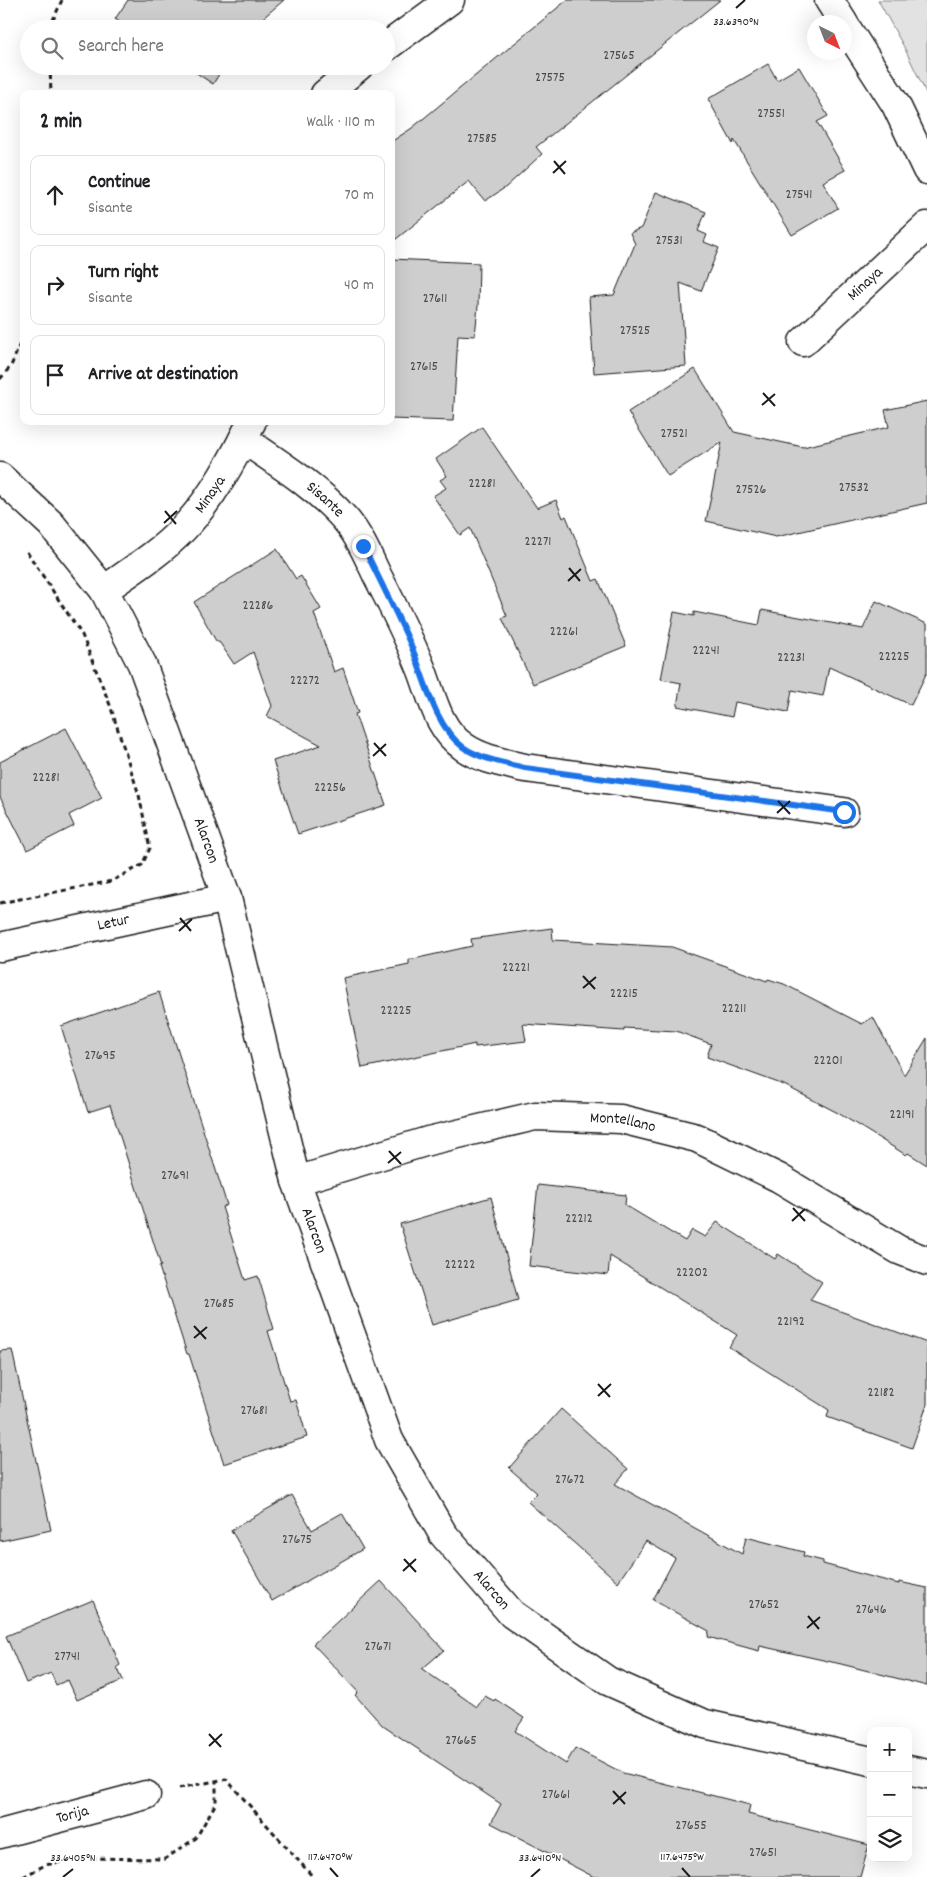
<!DOCTYPE html>
<html lang="en">
<head>
<meta charset="utf-8">
<style>
	:root { --surface:#fff; --page:#f6f6f6; --text:#202124; --muted:#757577; --line:#e0e0e0 }
	body { margin:0; font-family:Dekko,sans-serif; background:var(--page); color:var(--text) }
	.controls { position:absolute; right:15px; bottom:15px; display:grid; overflow:hidden; border-radius:10px; box-shadow:0 5px 20px #0002 }
	.controls button { width:45px; height:45px; display:grid; place-items:center; padding:0; border:0; border-bottom:1px solid var(--line); background:var(--surface); color:var(--text); font:25px sans-serif }
	.compass { position:absolute; left:807px; top:15px; width:45px; height:45px; border-radius:50%; background:var(--surface); box-shadow:0 5px 20px #0002; rotate:138deg }
	.stop { position:absolute; width:15px; height:15px; margin:-11px; border:4px solid #1a73e8; border-radius:50%; background:#fff }
	.stop.end { background:#1a73e8; border-color:#fff; box-shadow:0 1px 5px #0008 }
	.list { margin:0; padding:0; list-style:none }
	h2 { display:flex; justify-content:space-between; align-items:center; height:65px; margin:0; padding:0 20px; font-size:21px }
	h2 small { font-size:16px; font-weight:400; color:var(--muted) }
	.list li { display:grid; grid-template-columns:32px 1fr auto; gap:15px; align-items:center; box-sizing:border-box; height:80px; margin:0 10px 10px; padding:0 10px; border:1px solid var(--line); border-radius:10px }
	.list b { display:block; font-size:19px; white-space:nowrap }
	.list p { margin:0; font-size:16px; white-space:nowrap; color:var(--muted) }
	.list em { font-size:16px; font-style:normal; color:var(--muted) }
	.icon { flex:none; width:28px; height:28px; fill:none; stroke:currentColor; stroke-width:2; stroke-linecap:round; stroke-linejoin:round }
	.map { position:relative; flex:none; width:927px; height:1877px; overflow:hidden }
	.search { position:absolute; background:var(--surface); box-shadow:0 5px 20px #0002; left:20px; top:20px; width:375px; height:55px; display:flex; align-items:center; gap:12px; box-sizing:border-box; padding:0 18px; border-radius:28px; color:var(--muted); font-size:19px }
	.panel { position:absolute; background:var(--surface); box-shadow:0 5px 20px #0002; left:20px; top:90px; width:375px; height:335px; border-radius:10px }
	.map>svg:first-child { display:block }
	.green { fill:#e2e2e2; stroke:#7f7f7f }
	.building { fill:#cecece; stroke:#1c1c1c }
	.lines { fill:none; stroke-linecap:round; stroke-linejoin:round }
	.street-casing { stroke:#1c1c1c; stroke-width:31 }
	.path { stroke:#1c1c1c; stroke-width:3; stroke-dasharray:5 4; stroke-linecap:butt }
	.street { stroke:#fff; stroke-width:28 }
	.route { stroke:#1a73e8; stroke-width:6 }
	.ticks { fill:none; stroke:#1c1c1c; stroke-width:2 }
	.labels { text-anchor:middle; dominant-baseline:central; stroke-width:4; stroke-linejoin:round; paint-order:stroke }
	.number-label { font-size:14px; fill:#484848 }
	.street-label { font-size:16px; fill:#1c1c1c; stroke:#fff }
	.ticks-label { font-size:12px; text-anchor:middle; fill:#1c1c1c; stroke:#fff; stroke-width:4; stroke-linejoin:round; paint-order:stroke }
</style>
</head>
<body>
<div class="map">
<svg width="927" height="1877" viewBox="0 0 927 1877">
	<rect width="100%" height="100%" fill="#fff"/>
	<filter id="ink" filterUnits="userSpaceOnUse"><feTurbulence type="fractalNoise" baseFrequency=".02" numOctaves="2"/><feDisplacementMap in="SourceGraphic" scale="10" xChannelSelector="R" yChannelSelector="G"/><feConvolveMatrix kernelMatrix="1 2 1 2 8 2 1 2 1" color-interpolation-filters="sRGB"/></filter>
	<g filter="url(#ink)">
		<path class="green" d="M878 0H927V95L904 47Z"/>
		<path class="building" d="M128 0H284L250 29H130L115 19Z
			M567 0H720L536 147 542 154 506 187 485 201 469 181 391 243V142L412 128Z
			M768 64 777 80 799 67 828 116 817 122 845 170 823 182 838 208 792 235 734 140 733 144 708 99Z
			M186 66H224L213 84Z
			M656 192 706 212 698 231 707 235 704 242 719 248 701 291 680 283 686 366 594 373 589 297 614 295 635 244 630 233 641 228Z
			M391 259 479 263 478 306 475 336 458 335 453 421 391 419Z
			M695 369 734 432 803 447 889 427 885 410 927 401V503L776 537 706 521 722 442 668 476 628 412Z
			M482 427 537 508 556 500 563 518 566 516 593 581 598 579 626 646 533 684 502 618 507 616 470 528 460 535 433 496 446 488 440 480 447 476 436 459Z
			M277 549 296 579 301 576 321 609 314 613 334 672 343 668 358 713 355 714 386 805 298 834 273 761 321 745 267 716 272 706 253 652 234 664 220 643 216 641 194 602Z
			M876 601 927 624V672L911 705 829 667 823 696 792 690 788 712 735 702 732 717 677 706 681 683 661 679 674 612 694 616V612L759 625 762 610 863 629Z
			M66 728 102 798 69 815 74 826 27 850 0 797V762Z
			M552 928 553 940 672 947 767 981 768 979 784 984 862 1024 873 1017 904 1075 927 1038V1165L908 1153 906 1155 838 1113 784 1085 707 1057 711 1044 676 1031 624 1028V1031L523 1024 526 1041 475 1047V1044L362 1068 343 978 409 964V960L472 946 471 939Z
			M159 992 227 1205 222 1207 245 1280 258 1276 274 1329 268 1331 290 1401 296 1400 307 1437 224 1464 189 1354H187L159 1267 161 1266 110 1105 88 1112 61 1026Z
			M538 1185 626 1195 625 1205 685 1241 692 1230 705 1237 717 1222 775 1259 778 1254 822 1282 810 1300 927 1343V1405L912 1448 827 1417 829 1410 729 1347 737 1335 610 1256 608 1275 529 1266Z
			M491 1197 518 1300 432 1325 400 1224Z
			M12 1350 51 1530 0 1541V1351Z
			M561 1409 628 1469 615 1484 742 1554 746 1537 804 1552 803 1556 823 1561V1564L899 1584V1582L927 1588V1686L841 1664 760 1646 759 1651 708 1637 709 1631 653 1600 675 1558 646 1541 618 1582 528 1502 537 1493 509 1468Z
			M292 1495 312 1530 342 1513 363 1549 272 1601 231 1530Z
			M381 1581 444 1650 422 1669 477 1707 485 1696 494 1701 495 1699 524 1718 515 1731 566 1764 575 1748 623 1773 750 1805 748 1814 869 1845 860 1877H594L491 1823 501 1804 383 1726 355 1695 358 1692 313 1644Z
			M93 1600 120 1665 117 1667 123 1680 77 1700 68 1680 56 1685 51 1673 26 1683 6 1636Z"/>
		<g class="lines">
			<g class="street-casing">
				<g id="street">
					<path d="M829 0 843 22"/>
					<path d="M844 24 896 105 927 170"/>
					<path d="M386 47 450 0"/>
					<path d="M325 94 359 66"/>
					<path id="s1" d="M803 342 927 226"/>
					<path id="s2" d="M243 439C278 463 317 487 345 519 359 535 368 556 377 575 393 606 408 636 421 668 432 695 437 729 464 747 481 759 505 763 525 768L844 812"/>
					<path id="s3" d="M0 477 51 524 104 590 142 664 227 898 296 1181 389 1440 443 1534 512 1614 608 1681 705 1724 871 1761"/>
					<path id="s4" d="M104 590C131 571 160 553 183 529 212 499 234 458 252 421"/>
					<path id="s5" d="M0 947 227 898"/>
					<path id="s6" d="M296 1181 428 1141 535 1116 621 1119 697 1138 779 1178 899 1250 927 1261"/>
					<path d="M908 1770 927 1774"/>
					<path id="s7" d="M0 1834 146 1795"/>
				</g>
			</g>
			<path class="path" d="M49 29 62 0
				M50 66 51 94
				M0 379 11 366 24 334
				M0 903 112 881 142 865 150 848 139 795 110 705 82 635 25 549
				M179 1788 226 1779 313 1877
				M23 1877 45 1865 82 1858 165 1859 196 1838 216 1803V1781"/>
			<use href="#street" class="street"/>
		</g>
	</g>
	<g class="lines" filter="url(#ink)">
		<path class="route" d="M363 546C379 578 395 610 410 643 424 675 434 726 463 747 480 759 505 763 525 768L844 812"/>
	</g>
	<path class="ticks" d="M736 8 745 0M554 161 565 174M553 173 566 161M763 393 775 406M762 405 775 394M165 511 176 524M164 523 177 511M569 568 580 581M568 581 581 569M374 743 386 756M373 756 386 744M778 801 790 814M777 813 790 801M180 918 191 931M179 931 192 919M583 976 595 989M583 988 596 977M389 1151 401 1164M388 1163 401 1152M793 1208 805 1221M792 1221 805 1209M194 1326 206 1339M194 1338 207 1327M598 1384 610 1397M598 1396 611 1384M404 1559 416 1572M403 1571 416 1559M808 1616 819 1629M807 1628 820 1617M209 1734 221 1747M209 1746 222 1734M613 1791 625 1804M613 1804 626 1792M330 1868 338 1877M682 1868 690 1877M63 1877 73 1869M531 1877 540 1869"/>
	<g class="labels">
		<g class="number-label">
			<text x="619" y="56">27565</text>
			<text x="550" y="78">27575</text>
			<text x="771" y="114">27551</text>
			<text x="482" y="139">27585</text>
			<text x="799" y="195">27541</text>
			<text x="669" y="241">27531</text>
			<text x="435" y="299">27611</text>
			<text x="635" y="331">27525</text>
			<text x="424" y="367">27615</text>
			<text x="674" y="434">27521</text>
			<text x="482" y="484">22281</text>
			<text x="854" y="488">27532</text>
			<text x="751" y="490">27526</text>
			<text x="538" y="542">22271</text>
			<text x="258" y="606">22286</text>
			<text x="564" y="632">22261</text>
			<text x="706" y="651">22241</text>
			<text x="894" y="657">22225</text>
			<text x="791" y="658">22231</text>
			<text x="305" y="681">22272</text>
			<text x="46" y="778">22281</text>
			<text x="330" y="788">22256</text>
			<text x="516" y="968">22221</text>
			<text x="624" y="994">22215</text>
			<text x="734" y="1009">22211</text>
			<text x="396" y="1011">22225</text>
			<text x="100" y="1056">27695</text>
			<text x="828" y="1061">22201</text>
			<text x="902" y="1115">22191</text>
			<text x="175" y="1176">27691</text>
			<text x="579" y="1219">22212</text>
			<text x="460" y="1265">22222</text>
			<text x="692" y="1273">22202</text>
			<text x="219" y="1304">27685</text>
			<text x="791" y="1322">22192</text>
			<text x="881" y="1393">22182</text>
			<text x="254" y="1411">27681</text>
			<text x="570" y="1480">27672</text>
			<text x="297" y="1540">27675</text>
			<text x="764" y="1605">27652</text>
			<text x="871" y="1610">27646</text>
			<text x="378" y="1647">27671</text>
			<text x="67" y="1657">27741</text>
			<text x="461" y="1741">27665</text>
			<text x="556" y="1795">27661</text>
			<text x="691" y="1826">27655</text>
			<text x="763" y="1853">27651</text>
		</g>
		<g class="street-label">
			<text stroke="none"><textPath href="#s1" startOffset="85">Minaya</textPath></text>
			<text stroke="none"><textPath href="#s4" startOffset="144">Minaya</textPath></text>
			<text stroke="none"><textPath href="#s2" startOffset="102">Sisante</textPath></text>
			<text stroke="none"><textPath href="#s3" startOffset="425">Alarcon</textPath></text>
			<text stroke="none"><textPath href="#s5" startOffset="116">Letur</textPath></text>
			<text stroke="none"><textPath href="#s6" startOffset="336">Montellano</textPath></text>
			<text stroke="none"><textPath href="#s3" startOffset="830">Alarcon</textPath></text>
			<text stroke="none"><textPath href="#s3" startOffset="1235">Alarcon</textPath></text>
			<text stroke="none"><textPath href="#s7" startOffset="75">Torija</textPath></text>
		</g>
	</g>
	<g class="ticks-label">
		<text x="736" y="25">33.6390°N</text>
		<text x="330" y="1860">117.6470°W</text>
		<text x="682" y="1860">117.6475°W</text>
		<text x="73" y="1861">33.6405°N</text>
		<text x="540" y="1861">33.6410°N</text>
	</g>
</svg>
<div class="controls">
<button>+</button>
<button>−</button>
<button><svg class="icon" aria-label="layers" viewBox="0 0 24 24"><path d="M12 4l9 5-9 5-9-5zM3 14l9 5 9-5"/></svg></button>
</div>
<svg class="compass" viewBox="-18 -18 36 36"><path d="M0-13l5 13h-10z" fill="#e53935"/><path d="M0 13l5-13h-10z" fill="#757577"/></svg>
<div class="stop" style="left:844px;top:812px"></div>
<div class="stop end" style="left:363px;top:546px"></div>
<div class="search"><svg class="icon" aria-label="search" viewBox="0 0 24 24"><circle cx="10" cy="10" r="6"/><path d="M15 15l6 6"/></svg>Search here</div>
<section class="panel">
<h2>2 min<small>Walk · 110 m</small></h2>
<ul class="list">
<li><svg class="icon" aria-label="ahead" viewBox="0 0 24 24"><path d="M12 20V5M6 11l6-6 6 6"/></svg><div><b>Continue</b><p>Sisante</p></div><em>70 m</em></li>
<li><svg class="icon" aria-label="right" viewBox="0 0 24 24"><path d="M7 20v-9h11M14 6l5 5-5 5"/></svg><div><b>Turn right</b><p>Sisante</p></div><em>40 m</em></li>
<li><svg class="icon" aria-label="arrive" viewBox="0 0 24 24"><path d="M6 21V4h12l-3 4 3 4H6"/></svg><div><b>Arrive at destination</b></div></li>
</ul>
</section>
</div>
</body>
</html>
